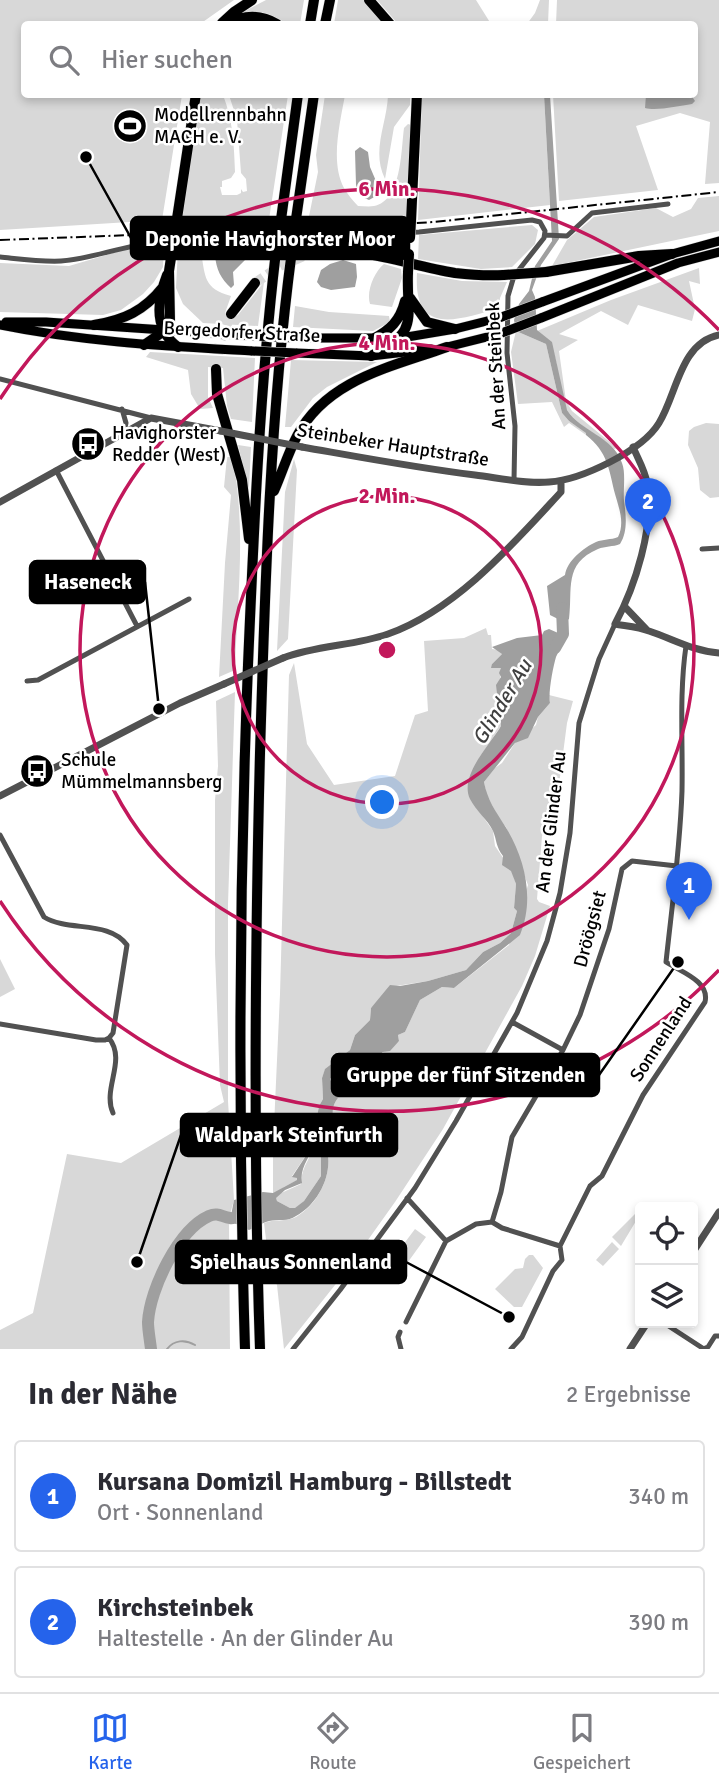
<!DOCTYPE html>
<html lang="de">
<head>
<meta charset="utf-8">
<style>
	:root { --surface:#fff; --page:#f7f7f7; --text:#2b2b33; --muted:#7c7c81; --line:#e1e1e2; --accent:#2563eb }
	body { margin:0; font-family:Signika,sans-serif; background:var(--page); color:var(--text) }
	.controls { position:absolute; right:21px; bottom:21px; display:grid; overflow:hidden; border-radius:7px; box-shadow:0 4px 10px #0003 }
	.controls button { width:63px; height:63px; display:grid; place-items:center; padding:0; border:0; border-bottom:2px solid var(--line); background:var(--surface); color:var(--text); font:35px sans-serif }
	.you { position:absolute; left:383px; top:803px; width:24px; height:24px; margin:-18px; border:5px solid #fff; border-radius:50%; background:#1a73e8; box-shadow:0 0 0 10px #1a73e833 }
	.badge { display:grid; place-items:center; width:46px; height:46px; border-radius:50%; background:var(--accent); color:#fff; font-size:23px; font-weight:700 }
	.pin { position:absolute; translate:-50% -58px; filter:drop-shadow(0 2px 4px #0008) }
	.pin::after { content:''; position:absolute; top:37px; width:24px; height:21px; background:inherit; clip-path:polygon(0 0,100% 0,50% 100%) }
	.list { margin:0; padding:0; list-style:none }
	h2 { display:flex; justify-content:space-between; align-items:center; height:91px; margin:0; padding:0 28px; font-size:30px }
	h2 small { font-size:23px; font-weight:400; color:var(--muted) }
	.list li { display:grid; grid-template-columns:46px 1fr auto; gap:21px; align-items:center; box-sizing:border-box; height:112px; margin:0 14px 14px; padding:0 14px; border:2px solid var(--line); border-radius:7px }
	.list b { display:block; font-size:26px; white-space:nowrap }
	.list p { margin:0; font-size:23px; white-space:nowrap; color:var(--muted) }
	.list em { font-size:23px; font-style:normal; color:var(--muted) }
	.icon { flex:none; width:38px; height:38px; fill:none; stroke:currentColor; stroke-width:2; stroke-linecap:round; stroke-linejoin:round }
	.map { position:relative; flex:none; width:719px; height:1349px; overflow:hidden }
	.search { position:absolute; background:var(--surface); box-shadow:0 4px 10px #0003; left:21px; right:21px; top:21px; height:77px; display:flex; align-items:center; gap:18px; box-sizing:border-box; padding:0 24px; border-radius:7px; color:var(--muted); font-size:26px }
	.sheet { height:343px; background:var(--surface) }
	nav { display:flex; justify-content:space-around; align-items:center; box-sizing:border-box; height:98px; border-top:2px solid var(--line); background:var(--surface); font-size:19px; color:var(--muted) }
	nav a { display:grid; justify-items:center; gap:4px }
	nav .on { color:var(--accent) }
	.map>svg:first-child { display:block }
	.green { fill:#d8d8d8 }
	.water { fill:#9f9f9f; fill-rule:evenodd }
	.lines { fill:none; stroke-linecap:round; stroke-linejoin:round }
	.stream { stroke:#9f9f9f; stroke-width:2 }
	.river { stroke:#9f9f9f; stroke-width:12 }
	.minor-tunnel { stroke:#d9d9d9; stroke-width:5; stroke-dasharray:5 2.5; stroke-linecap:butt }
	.motorway-tunnel { stroke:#d9d9d9; stroke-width:10; stroke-dasharray:10 5; stroke-linecap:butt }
	.primary-casing { stroke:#dbdbdb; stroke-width:10 }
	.trunk-casing { stroke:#dbdbdb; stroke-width:10 }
	.motorway-casing { stroke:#dbdbdb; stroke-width:11 }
	.minor { stroke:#515151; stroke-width:5 }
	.tertiary { stroke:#515151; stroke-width:7 }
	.primary { stroke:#000; stroke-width:9 }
	.trunk { stroke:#000; stroke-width:9 }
	.motorway { stroke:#000; stroke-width:10 }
	.rail { stroke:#000; stroke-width:2; stroke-dasharray:10 3.5 2 3.5; stroke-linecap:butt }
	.primary-bridge-casing { stroke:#dbdbdb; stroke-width:10; stroke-linecap:butt }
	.trunk-bridge-casing { stroke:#dbdbdb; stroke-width:10; stroke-linecap:butt }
	.motorway-bridge-casing { stroke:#dbdbdb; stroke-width:11; stroke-linecap:butt }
	.tertiary-bridge { stroke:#515151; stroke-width:7 }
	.primary-bridge { stroke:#000; stroke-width:9 }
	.trunk-bridge { stroke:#000; stroke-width:9 }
	.motorway-bridge { stroke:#000; stroke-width:10 }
	.ring { fill:none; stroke:#c2185b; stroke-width:3.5 }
	.labels { text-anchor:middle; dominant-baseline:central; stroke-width:5; stroke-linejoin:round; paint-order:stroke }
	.poi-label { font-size:19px; fill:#000; stroke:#fff; text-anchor:start }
	.street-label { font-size:19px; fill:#000; stroke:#fff }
	.water-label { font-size:21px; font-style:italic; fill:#404040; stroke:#fff }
	.centre { fill:#c2185b; stroke:#fff; stroke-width:3.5 }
	.ring-label { font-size:21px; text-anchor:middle; font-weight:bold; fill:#c2185b; stroke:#fff; stroke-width:5; stroke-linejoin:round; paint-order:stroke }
	.leader { fill:none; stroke:#000; stroke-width:2.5 }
	.callout-dot { fill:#000; stroke:#fff; stroke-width:2.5 }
	.callout { fill:#000; stroke:#000; stroke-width:2.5 }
	.callout-label { font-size:21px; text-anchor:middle; font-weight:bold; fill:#fff }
</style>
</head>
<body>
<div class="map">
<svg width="719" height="1349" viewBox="0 0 719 1349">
	<rect width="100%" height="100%" fill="#fff"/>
	<path class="green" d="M0 0H234L200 24H24V94L182 95 162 220 0 230Z
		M266 0H304L300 24C284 24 285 22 273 16 264 11 253 12 243 12Z
		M338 0H365L385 24H334Z
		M377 0H476L491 24H398Z
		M540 0H549L548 24H527L535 13Z
		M557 0H719V183L705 184 710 122 680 113 636 126 658 190 559 201 553 95 694 94V24H556Z
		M200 95H223C233 120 234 145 235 172L231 178 222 181V187H220L222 195H237L241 193V189L243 192 247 191 246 179 241 173 237 120 229 95H288L268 226 189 230 185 247 200 248C206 274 201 288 231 296L225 313 234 317 238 315 264 282 258 326 203 323 183 304 176 288 178 248Z
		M325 95H345C340 123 330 162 344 188 348 195 353 201 358 206 363 206 369 207 374 206 402 201 401 150 404 128L408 124 411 125 407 220 307 226 318 172 316 155Z
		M388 95H410V105L394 127 385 179C371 151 387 124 388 95Z
		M422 95H544L550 205 418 220Z
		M719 196V231L552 266 567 240 594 217 656 208 673 217 691 209 698 198Z
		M532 225 538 230 535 244 512 267 481 269 418 259 419 235Z
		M130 248 164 249 163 267 154 282 143 294 121 310 103 315 0 312V263L69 266Z
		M384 264 401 269 402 278 392 307 370 304C366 292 374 272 384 264Z
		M699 268 700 284 689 281 695 309 692 321 638 305 628 325 601 311 559 334 578 340 559 351 566 401 572 411 617 448 614 449C600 435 577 426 567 410 551 385 567 352 537 331L611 300Z
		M417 273 462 281 507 282 500 298 499 308C458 320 413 337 417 273Z
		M295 306 329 312 389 316 390 322 373 331 293 327Z
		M516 331 546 344 562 413 569 421 587 433 586 435 569 423 564 427 552 402 518 404 511 352Z
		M150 352 255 358 252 422 231 419 227 406 223 368 208 367V397L213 408 200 409 191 394 188 370 146 357Z
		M291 360 377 362 327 387 313 398 291 427H285Z
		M706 423 719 424V497L710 498 700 490 698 468 688 445 689 431 694 427Z
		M238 445 251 447 249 488 248 486Z
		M227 457H232C247 526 237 599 235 670L219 677 225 563 231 495 224 487Z
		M294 459 297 470 288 639 277 651 285 492Z
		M486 628 488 635H491L492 649 499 650 502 654 492 664V668H501L498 700 501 726 479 758 470 798 493 831 495 846 512 871 516 884 514 908 517 911 511 933 500 943 483 952 466 970 428 981 396 986 371 1008 370 1020 355 1035 350 1050 325 1070 322 1078 323 1099 319 1106 311 1148 292 1176 298 1178V1180L284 1187 279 1194 301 1184C302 1164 310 1162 315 1142L319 1141 321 1145V1176L304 1201 296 1208H290L277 1201 273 1193V1148L280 994 289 675 294 663 307 744 334 785 395 776 415 715 428 711 424 641 464 638Z
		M235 692 228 904V1101L234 1200 229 1218 230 1349H0V1330L33 1313 67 1154 121 1163 224 1102 220 1085 215 954V800L218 766 216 701Z
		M549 695 573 701 567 723 556 808 542 836 537 899 539 902 550 906 535 956 522 986 443 1129 395 1202 343 1275 284 1349 277 1285 270 1272 264 1223C274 1219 286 1222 296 1217 317 1205 331 1178 328 1155L330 1153 338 1155 340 1127C330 1120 331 1105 339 1097L330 1079 342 1066 358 1055 374 1059 399 1041 398 1035 405 1032 420 1000 442 987 454 988 509 945 528 885 506 827 498 817 486 793 484 782 495 768 502 763 515 743 536 725 538 717 550 703Z
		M0 959 15 989 0 997Z
		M636 1213 639 1216 621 1246 612 1237Z
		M415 1229 426 1237 408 1262 397 1253Z
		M612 1242 619 1249 603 1266 596 1260Z
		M529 1255H533L543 1268 522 1307H514L495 1289 515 1269 523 1268 525 1259Z"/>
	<path class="water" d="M544 95H550L559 239 541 265 532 290 535 297 537 330 552 342 567 410C581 432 613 436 622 463 626 473 623 490 624 501 626 515 628 532 620 544 613 547 605 546 598 549 563 564 573 589 569 619L564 622 550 615 547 586 565 575C567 561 583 548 596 542 603 539 611 540 618 537 625 523 619 508 615 494 609 470 608 452 586 435V433L569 421 562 413 546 344 516 331 514 320 519 304 529 291 535 266 552 241Z
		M646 95H691L695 101 692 104C678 106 657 111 645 108Z
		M360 147 368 152 370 167 379 188 376 196 369 200 360 196 356 185 355 151Z
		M242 251 246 254 245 260 233 272 234 285 231 288C221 279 216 269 215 255Z
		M343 260 356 264 357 277 355 287 331 290 321 287 317 282 321 270 330 264Z
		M549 629 565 636C564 644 559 650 556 657 553 667 548 693 550 703L538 717 528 738 515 743 484 782C487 799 496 812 505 826 525 858 535 899 520 935L454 988 442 987 420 1000 405 1032 398 1035 399 1041 390 1051 383 1052 374 1059 357 1055 342 1066 330 1079 339 1097C331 1105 330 1120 340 1127 341 1136 340 1147 338 1155L330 1154 328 1155C331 1178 317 1205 296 1216 288 1222 278 1219 269 1221 262 1223 256 1227 249 1230L230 1221 234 1200 263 1192 273 1193 297 1180V1178L292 1177 311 1148 319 1106 323 1099 322 1078 325 1069 350 1050 355 1035 370 1020 371 1008 390 985 400 986 428 981 466 970 483 952 500 943 511 933 517 911 514 908 516 884 511 871 502 865 503 856C496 847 497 841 493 831 488 820 476 811 470 799 459 776 489 746 501 726L496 685 501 677 499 673 501 668H491L492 664 502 654 492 647 517 638 542 635 544 631ZM319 1141 321 1145V1176L304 1201 295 1208H290L277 1201 276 1198 285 1190 302 1183C299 1167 311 1157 315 1142Z"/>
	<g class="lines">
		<path class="stream" d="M167 1349C174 1340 185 1339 195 1345"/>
		<path class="river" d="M555 648 563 634 562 608
			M151 1349C150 1340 148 1330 148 1322 150 1289 178 1230 209 1216 218 1212 222 1217 230 1218 235 1219 241 1216 246 1215"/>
		<path class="minor-tunnel" d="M159 243 190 242"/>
		<path class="motorway-tunnel" d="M255 283 280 266 311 253
			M216 369 220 341 231 314"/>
		<g class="primary-casing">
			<path id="primary" d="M6 322H46L253 336
				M0 325C83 342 167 346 252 351
				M297 338H401
				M296 353 371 356 431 349"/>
		</g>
		<g class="trunk-casing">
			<path id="trunk" d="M542 302 672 254 719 241
				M541 318 678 263 719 252
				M401 338 455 329 499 318
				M447 347 499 334"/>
		</g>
		<g class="motorway-casing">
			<path id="motorway" d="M369 0 390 24
				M222 23 234 12 252 0
				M227 24C243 15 260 14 277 24
				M310 24 314 0
				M325 24 330 0
				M411 221 417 94
				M295 226 314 94
				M280 227 298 94
				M311 253C361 245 406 265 455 273 472 275 488 276 504 275
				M546 272 639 256 672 254
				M167 275C157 301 153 329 178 347
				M410 298 427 322 455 329
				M231 314 255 283
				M94 325C124 320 144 311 163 287
				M373 339C390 330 400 321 405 301
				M144 345 167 329 170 321 169 271 196 94
				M371 356C421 331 406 319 408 272
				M216 369 217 394 242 480 249 539
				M274 491C282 473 288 453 297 436 327 379 392 367 447 347
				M245 1349C238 1121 239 893 248 665 254 524 260 383 277 243
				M260 1349C253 1150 255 952 260 753 265 583 270 411 293 243"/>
		</g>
		<path class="minor" d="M545 235 567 236 592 213 668 204
			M190 242 419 232 532 220 540 222 545 231 544 238 514 276 508 296 507 353 515 426 514 480
			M0 257C20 259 41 262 61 261 94 259 125 244 159 243
			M0 379 151 418
			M122 409 126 423 124 432
			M56 470 137 626
			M702 549 719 548
			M27 681 38 680 189 599
			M0 835 44 917C68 932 109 920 127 945L113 1033 109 1038C127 1061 102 1088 113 1113
			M512 1022 563 1050
			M0 1024 96 1040H105L109 1038
			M492 1222 501 1192 512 1137 563 1050 580 1015 609 929 622 869 632 861 677 866
			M446 1241 476 1224 492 1222 502 1228 560 1246
			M406 1322 446 1241 407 1198
			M664 1323 704 1349
			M400 1332 398 1337 401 1349
			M293 1349 340 1290 415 1188 456 1121 517 1013 547 941 560 893 570 833 579 723 599 659 615 624
			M511 1349 522 1337 553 1271 562 1260 560 1246 590 1186 602 1176 643 1095 705 1002C710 981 681 972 666 962 672 906 680 849 682 791 683 743 679 694 686 646
			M703 1349 708 1347 715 1336H719"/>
		<path class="tertiary" d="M302 447C359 457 417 468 475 475 499 478 525 484 549 482 581 480 642 451 659 423 677 394 680 343 719 335
			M633 447C638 459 645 470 647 483 655 525 635 587 615 624 626 626 639 627 649 631 673 639 693 651 719 653
			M0 502 151 418 221 431
			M625 607 646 629
			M283 658C317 645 354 646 388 634 456 610 513 544 561 492V481
			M0 796 180 703 224 684
			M693 1252 719 1212
			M630 1349 647 1323"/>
		<use href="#primary" class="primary"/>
		<use href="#trunk" class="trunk"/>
		<use href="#motorway" class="motorway"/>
		<path class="rail" d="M189 233 322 229 434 222 719 192
			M0 240 160 234"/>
		<g class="primary-bridge-casing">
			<path id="primary-bridge" d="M253 336 297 338
				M252 351 296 353"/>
		</g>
		<g class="trunk-bridge-casing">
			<path id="trunk-bridge" d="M499 318 542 302
				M499 334 541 318"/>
		</g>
		<g class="motorway-bridge-casing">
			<path id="motorway-bridge" d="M410 238 411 221
				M277 243 280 227
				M293 243 295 226
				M408 272 409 254
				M504 275 546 272"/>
		</g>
		<path class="tertiary-bridge" d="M221 431 302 447
			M224 684 283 658"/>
		<use href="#primary-bridge" class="primary-bridge"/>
		<use href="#trunk-bridge" class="trunk-bridge"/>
		<use href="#motorway-bridge" class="motorway-bridge"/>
	</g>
	<g class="ring">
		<circle cx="387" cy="650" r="154"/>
		<circle cx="387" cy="650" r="307"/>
		<path d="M719 970A461 461 0 0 1 0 901M0 399A461 461 0 0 1 719 330"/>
	</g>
	<defs>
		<g id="stadium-disc" transform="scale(1.75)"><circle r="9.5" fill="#000" stroke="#fff"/><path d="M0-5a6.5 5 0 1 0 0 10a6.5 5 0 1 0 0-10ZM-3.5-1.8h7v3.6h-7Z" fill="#fff"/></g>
		<g id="bus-disc" transform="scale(1.75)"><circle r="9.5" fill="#000" stroke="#fff"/><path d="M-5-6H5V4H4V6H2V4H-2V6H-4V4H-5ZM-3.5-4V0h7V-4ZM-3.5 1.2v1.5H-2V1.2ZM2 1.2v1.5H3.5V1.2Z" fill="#fff"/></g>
	</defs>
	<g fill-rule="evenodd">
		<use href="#stadium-disc" x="130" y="126"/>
		<use href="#bus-disc" x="88" y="444"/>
		<use href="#bus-disc" x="37" y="771"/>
	</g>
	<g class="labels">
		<g class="poi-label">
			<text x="154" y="115">Modellrennbahn<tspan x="154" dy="22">MACH e. V.</tspan></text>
			<text x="112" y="433">Havighorster<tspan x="112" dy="22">Redder (West)</tspan></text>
			<text x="61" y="760">Schule<tspan x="61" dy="22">Mümmelmannsberg</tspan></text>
		</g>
		<g class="street-label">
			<text transform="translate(242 332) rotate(3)">Bergedorfer Straße</text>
			<text transform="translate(496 366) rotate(-93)">An der Steinbek</text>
			<text transform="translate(393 445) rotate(9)">Steinbeker Hauptstraße</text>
			<text transform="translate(551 822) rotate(-83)">An der Glinder Au</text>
			<text transform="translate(590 929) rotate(-75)">Dröögsiet</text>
			<text transform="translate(661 1039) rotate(-57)">Sonnenland</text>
		</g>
		<g class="water-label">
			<text transform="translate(502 702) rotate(-59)">Glinder Au</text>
		</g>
	</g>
	<circle cx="387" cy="650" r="10" class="centre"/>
	<g class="ring-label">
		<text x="387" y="196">6 Min.</text>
		<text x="387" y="350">4 Min.</text>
		<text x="387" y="503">2 Min.</text>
	</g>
	<path class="leader" d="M86 157L131 238M159 709L145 582M678 962L599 1075M137 1262L181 1135M509 1317L406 1262"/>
	<g class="callout-dot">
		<circle cx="86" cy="157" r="7"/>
		<circle cx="159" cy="709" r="7"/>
		<circle cx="678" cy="962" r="7"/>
		<circle cx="137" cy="1262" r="7"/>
		<circle cx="509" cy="1317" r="7"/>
	</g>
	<g class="callout">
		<rect x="131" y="217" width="278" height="42" rx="7"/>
		<rect x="30" y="561" width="115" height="42" rx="7"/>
		<rect x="332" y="1054" width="267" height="42" rx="7"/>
		<rect x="181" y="1114" width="216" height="42" rx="7"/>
		<rect x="176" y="1241" width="230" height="42" rx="7"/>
	</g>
	<g class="callout-label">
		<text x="270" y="246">Deponie Havighorster Moor</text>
		<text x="88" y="589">Haseneck</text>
		<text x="466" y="1082">Gruppe der fünf Sitzenden</text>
		<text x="289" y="1142">Waldpark Steinfurth</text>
		<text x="291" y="1269">Spielhaus Sonnenland</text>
	</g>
</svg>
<div class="controls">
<button><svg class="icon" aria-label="locate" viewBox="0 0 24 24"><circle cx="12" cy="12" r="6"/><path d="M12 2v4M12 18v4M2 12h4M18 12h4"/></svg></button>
<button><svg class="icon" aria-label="layers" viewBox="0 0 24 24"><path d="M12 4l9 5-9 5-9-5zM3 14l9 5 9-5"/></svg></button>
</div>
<div class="you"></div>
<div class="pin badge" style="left:689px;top:920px">1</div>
<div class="pin badge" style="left:648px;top:536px">2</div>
<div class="search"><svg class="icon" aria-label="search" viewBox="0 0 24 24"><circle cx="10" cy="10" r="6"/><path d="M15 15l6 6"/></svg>Hier suchen</div>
</div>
<section class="sheet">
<h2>In der Nähe<small>2 Ergebnisse</small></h2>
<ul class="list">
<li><span class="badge">1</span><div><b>Kursana Domizil Hamburg - Billstedt</b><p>Ort · Sonnenland</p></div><em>340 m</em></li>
<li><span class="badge">2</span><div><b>Kirchsteinbek</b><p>Haltestelle · An der Glinder Au</p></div><em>390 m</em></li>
</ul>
</section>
<nav>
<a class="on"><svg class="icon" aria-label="map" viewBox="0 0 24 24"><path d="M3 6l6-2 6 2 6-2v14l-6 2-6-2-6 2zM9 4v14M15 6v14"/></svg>Karte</a>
<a><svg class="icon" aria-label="directions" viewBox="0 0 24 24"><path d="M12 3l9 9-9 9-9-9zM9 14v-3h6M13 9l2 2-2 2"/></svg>Route</a>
<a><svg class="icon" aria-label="saved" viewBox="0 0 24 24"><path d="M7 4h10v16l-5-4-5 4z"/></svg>Gespeichert</a>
</nav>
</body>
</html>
